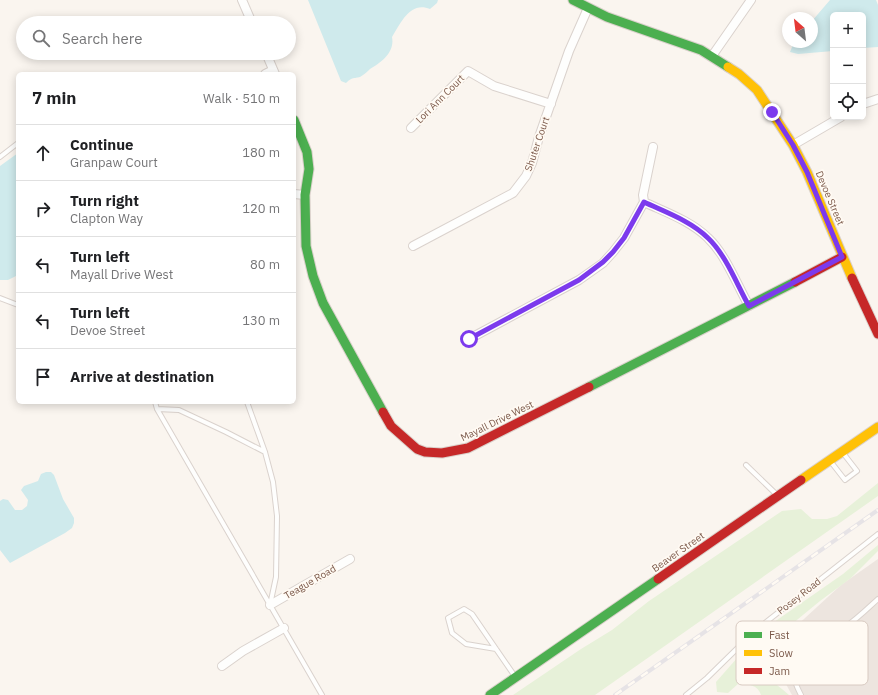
<!DOCTYPE html>
<html lang="en">
<head>
<meta charset="utf-8">
<style>
	:root { --surface:#fff; --page:#f2f2f2; --text:#202124; --muted:#757577; --line:#e0e0e0 }
	body { margin:0; font-family:"IBM Plex Sans",sans-serif; background:var(--page); color:var(--text) }
	.controls { position:absolute; right:12px; top:12px; display:grid; overflow:hidden; border-radius:6px; box-shadow:0 2px 10px #0003 }
	.controls button { width:36px; height:36px; display:grid; place-items:center; padding:0; border:0; border-bottom:1px solid var(--line); background:var(--surface); color:var(--text); font:20px sans-serif }
	.compass { position:absolute; left:782px; top:12px; width:36px; height:36px; border-radius:50%; background:var(--surface); box-shadow:0 2px 10px #0003; rotate:332deg }
	.stop { position:absolute; width:12px; height:12px; margin:-9px; border:3px solid #7c3aed; border-radius:50%; background:#fff }
	.stop.end { background:#7c3aed; border-color:#fff; box-shadow:0 1px 4px #0008 }
	.list { margin:0; padding:0; list-style:none }
	h2 { display:flex; justify-content:space-between; align-items:center; height:52px; margin:0; padding:0 16px; font-size:17px }
	h2 small { font-size:13px; font-weight:400; color:var(--muted) }
	.list li { display:grid; grid-template-columns:26px 1fr auto; gap:12px; align-items:center; box-sizing:border-box; height:56px; padding:0 16px; border-top:1px solid var(--line) }
	.list b { display:block; font-size:15px; white-space:nowrap }
	.list p { margin:0; font-size:13px; white-space:nowrap; color:var(--muted) }
	.list em { font-size:13px; font-style:normal; color:var(--muted) }
	.icon { flex:none; width:22px; height:22px; fill:none; stroke:currentColor; stroke-width:2; stroke-linecap:round; stroke-linejoin:round }
	.map { position:relative; flex:none; width:878px; height:695px; overflow:hidden }
	.search { position:absolute; background:var(--surface); box-shadow:0 2px 10px #0003; left:16px; top:16px; width:280px; height:44px; display:flex; align-items:center; gap:10px; box-sizing:border-box; padding:0 14px; border-radius:22px; color:var(--muted); font-size:15px }
	.panel { position:absolute; background:var(--surface); box-shadow:0 2px 10px #0003; left:16px; top:72px; width:280px; height:332px; border-radius:6px }
	.map>svg:first-child { display:block }
	.industrial { fill:#ede5df }
	.green { fill:#e7f1d9 }
	.water { fill:#cfeaec }
	.lines { fill:none; stroke-linecap:round; stroke-linejoin:round }
	.lane-casing { stroke:#dad2cd; stroke-width:6 }
	.street-casing { stroke:#dad2cd; stroke-width:10 }
	.fast-casing { stroke:#dad1cb; stroke-width:11 }
	.slow-casing { stroke:#dad1cb; stroke-width:11 }
	.jam-casing { stroke:#dad1cb; stroke-width:11 }
	.lane { stroke:#fefefd; stroke-width:4 }
	.street { stroke:#fefefd; stroke-width:8 }
	.fast { stroke:#4caf50; stroke-width:9 }
	.slow { stroke:#ffc107; stroke-width:9 }
	.jam { stroke:#c62828; stroke-width:9 }
	.rail-casing { stroke:#e6e3e6; stroke-width:4 }
	.rail { stroke:#fffaf3; stroke-width:2.5; stroke-dasharray:8; stroke-linecap:butt }
	.route { stroke:#7c3aed; stroke-width:5 }
	.labels { text-anchor:middle; dominant-baseline:central; stroke-width:3.5; stroke-linejoin:round; paint-order:stroke }
	.street-label { font-size:10px; fill:#7c5a4b; stroke:#fffaf3 }
	.key { fill:#fffaf3; stroke:#d8cac1; stroke-width:1 }
	.key-label { font-size:11px; fill:#7c5a4b }
</style>
</head>
<body>
<div class="map">
<svg width="878" height="695" viewBox="0 0 878 695">
	<rect width="100%" height="100%" fill="#faf5ef"/>
	<path class="industrial" d="M878 559V695H792L768 652 841 585Z"/>
	<path class="green" d="M878 483V496L595 695H513L581 649 612 630 649 601 782 511 801 509 812 519H827L837 516Z
		M878 545V551L851 578 820 601 792 624 774 636 759 650C759 678 771 678 789 695H761C758 685 748 684 739 683L728 693 717 692 716 682 760 632 843 574Z"/>
	<path class="water" d="M308 0H438L437 3 430 9C410 1 401 23 392 37 395 52 382 62 370 69 368 71 366 73 363 75 357 80 354 75 346 83L341 81Z
		M830 0H876L878 5V47L863 48V15H833V51L798 54 790 52 794 42H812V21Z
		M18 153V275L8 280H0V166Z
		M46 472H51L54 475 63 499 74 518V523L72 528 65 533 10 563 0 550V501L3 499 8 500 15 510H22L27 506 28 500 21 490 24 486 38 481 41 474Z"/>
	<g class="lines">
		<g class="lane-casing">
			<path id="lane" d="M0 157 18 143
				M0 298 18 305
				M155 402 157 409 322 695
				M247 402 265 452 273 482 277 516 276 577 270 605
				M157 409 179 410 226 432 265 452
				M831 462 845 480 857 471 843 453
				M746 465 776 494
				M496 649 466 644 452 633 448 618 464 609 472 614 514 675
				M686 695 707 678 756 630 878 534
				M801 695C797 687 792 678 796 669 803 651 830 638 845 627 857 619 867 609 878 599"/>
		</g>
		<g class="street-casing">
			<path id="street" d="M242 0 252 23
				M266 53 275 74
				M712 56 751 0
				M265 74 273 70
				M863 104 878 99
				M411 128 468 71 494 86 551 104
				M793 145 841 117
				M294 194 305 195
				M644 202C665 212 691 221 708 238 726 255 737 285 749 306
				M413 246 513 193 526 176 532 163 539 137 569 51 588 8
				M469 339 579 280 603 263 613 252 624 238 644 202 643 195 653 147
				M270 605 350 559
				M222 666 243 651 284 628"/>
		</g>
		<g class="fast-casing">
			<path id="fast" d="M573 0 607 17 701 50 728 67
				M294 120 307 152 309 169 305 195 306 246 313 276 323 303 383 412
				M589 387 795 282
				M490 695 658 579"/>
		</g>
		<g class="slow-casing">
			<path id="slow" d="M728 67 739 74 757 90 793 145 807 172 852 278
				M801 480 878 427"/>
		</g>
		<g class="jam-casing">
			<path id="jam" d="M852 278 878 334
				M795 282 842 257
				M383 412 391 426 417 449 425 452 442 453 468 448 589 387
				M658 579 801 480"/>
		</g>
		<use href="#lane" class="lane"/>
		<use href="#street" class="street"/>
		<use href="#fast" class="fast"/>
		<use href="#slow" class="slow"/>
		<use href="#jam" class="jam"/>
		<g class="rail-casing">
			<path id="rail" d="M615 695 878 510"/>
		</g>
		<use href="#rail" class="rail"/>
	</g>
	<g class="lines">
		<path class="route" d="M469 339 579 280 603 262 613 252 624 238 644 202C665 212 691 221 708 238 726 255 737 285 749 306L842 257 807 172 793 145 772 112"/>
	</g>
	<g class="labels">
		<g class="street-label">
			<text transform="translate(440 99) rotate(-45)">Lori Ann Court</text>
			<text transform="translate(537 144) rotate(-71)">Shuter Court</text>
			<text transform="translate(830 198) rotate(67)">Devoe Street</text>
			<text transform="translate(497 421) rotate(-26)">Mayall Drive West</text>
			<text transform="translate(678 552) rotate(-35)">Beaver Street</text>
			<text transform="translate(310 582) rotate(-30)">Teague Road</text>
			<text transform="translate(799 596) rotate(-38)">Posey Road</text>
		</g>
	</g>
	<rect x="736" y="621" width="132" height="64" rx="6" class="key"/>
	<rect x="744" y="632" width="18" height="6" fill="#4caf50"/>
	<rect x="744" y="650" width="18" height="6" fill="#ffc107"/>
	<rect x="744" y="668" width="18" height="6" fill="#c62828"/>
	<g class="key-label">
		<text x="769" y="639">Fast</text>
		<text x="769" y="657">Slow</text>
		<text x="769" y="675">Jam</text>
	</g>
</svg>
<div class="controls">
<button>+</button>
<button>−</button>
<button><svg class="icon" aria-label="locate" viewBox="0 0 24 24"><circle cx="12" cy="12" r="6"/><path d="M12 2v4M12 18v4M2 12h4M18 12h4"/></svg></button>
</div>
<svg class="compass" viewBox="-18 -18 36 36"><path d="M0-13l5 13h-10z" fill="#e53935"/><path d="M0 13l5-13h-10z" fill="#757577"/></svg>
<div class="stop" style="left:469px;top:339px"></div>
<div class="stop end" style="left:772px;top:112px"></div>
<div class="search"><svg class="icon" aria-label="search" viewBox="0 0 24 24"><circle cx="10" cy="10" r="6"/><path d="M15 15l6 6"/></svg>Search here</div>
<section class="panel">
<h2>7 min<small>Walk · 510 m</small></h2>
<ul class="list">
<li><svg class="icon" aria-label="ahead" viewBox="0 0 24 24"><path d="M12 20V5M6 11l6-6 6 6"/></svg><div><b>Continue</b><p>Granpaw Court</p></div><em>180 m</em></li>
<li><svg class="icon" aria-label="right" viewBox="0 0 24 24"><path d="M7 20v-9h11M14 6l5 5-5 5"/></svg><div><b>Turn right</b><p>Clapton Way</p></div><em>120 m</em></li>
<li><svg class="icon" aria-label="left" viewBox="0 0 24 24"><path d="M17 20v-9H6M10 6l-5 5 5 5"/></svg><div><b>Turn left</b><p>Mayall Drive West</p></div><em>80 m</em></li>
<li><svg class="icon" aria-label="left" viewBox="0 0 24 24"><path d="M17 20v-9H6M10 6l-5 5 5 5"/></svg><div><b>Turn left</b><p>Devoe Street</p></div><em>130 m</em></li>
<li><svg class="icon" aria-label="arrive" viewBox="0 0 24 24"><path d="M6 21V4h12l-3 4 3 4H6"/></svg><div><b>Arrive at destination</b></div></li>
</ul>
</section>
</div>
</body>
</html>
